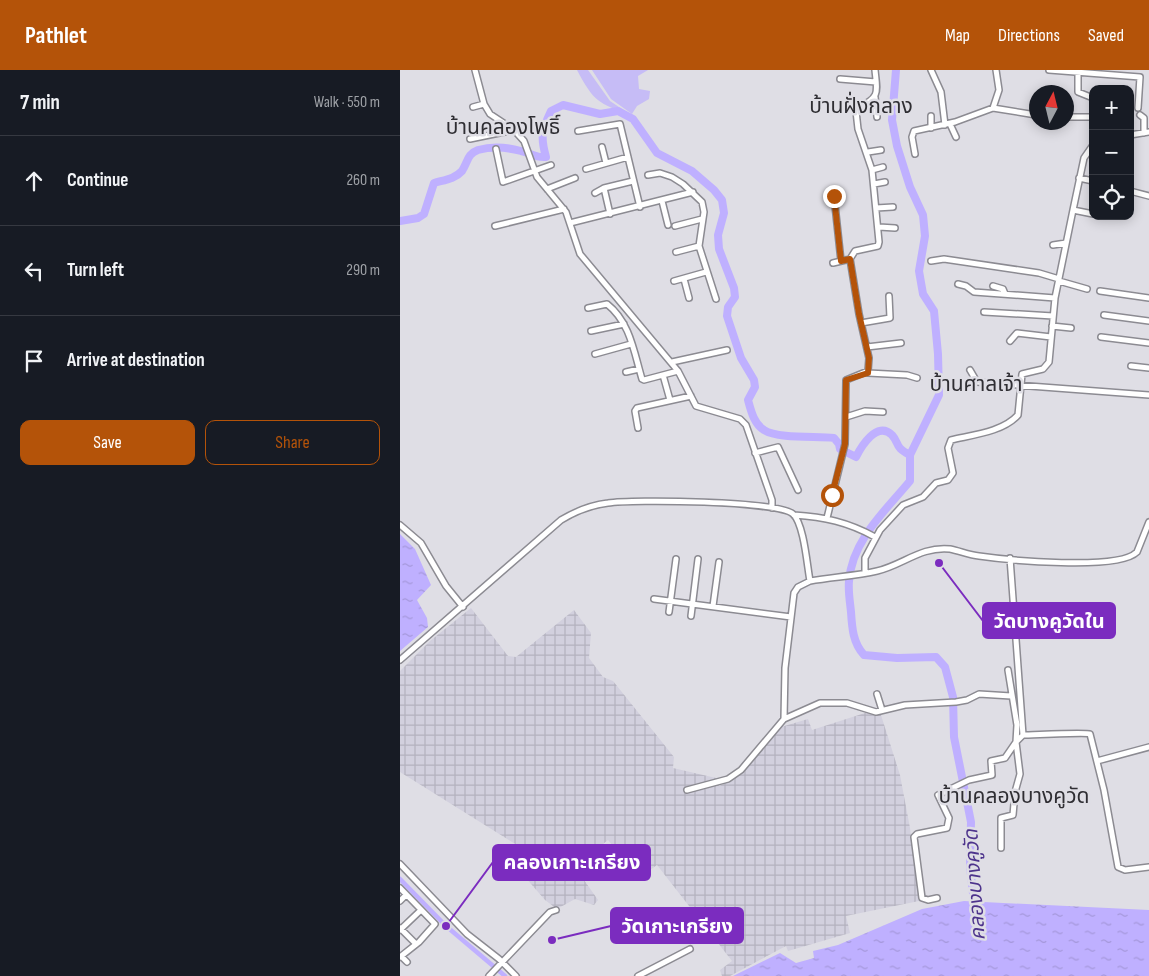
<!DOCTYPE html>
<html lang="en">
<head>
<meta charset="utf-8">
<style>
	:root { --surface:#171b24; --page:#20242c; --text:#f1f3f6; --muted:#9ea1a6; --line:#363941; --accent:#b45309 }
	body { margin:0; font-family:"Sofia Sans Condensed","Noto Sans Thai",sans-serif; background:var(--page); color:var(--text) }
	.controls { position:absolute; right:15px; top:15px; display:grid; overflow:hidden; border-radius:10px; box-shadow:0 2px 12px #0003 }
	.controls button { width:45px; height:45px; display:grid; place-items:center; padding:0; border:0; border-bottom:1px solid var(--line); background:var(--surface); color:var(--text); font:25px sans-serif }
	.compass { position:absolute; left:629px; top:15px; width:45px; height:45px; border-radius:50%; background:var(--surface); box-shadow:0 2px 12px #0003; rotate:7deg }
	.stop { position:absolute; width:15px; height:15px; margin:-11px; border:4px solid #b45309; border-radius:50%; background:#fff }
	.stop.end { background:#b45309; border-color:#fff; box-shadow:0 1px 5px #0008 }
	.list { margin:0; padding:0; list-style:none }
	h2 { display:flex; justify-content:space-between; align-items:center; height:65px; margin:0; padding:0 20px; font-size:21px }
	h2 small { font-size:16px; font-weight:400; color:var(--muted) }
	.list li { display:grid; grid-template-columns:32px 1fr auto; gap:15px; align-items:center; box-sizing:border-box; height:90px; padding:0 20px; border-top:1px solid var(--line) }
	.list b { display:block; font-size:19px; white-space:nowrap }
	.list em { font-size:16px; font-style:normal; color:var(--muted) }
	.actions { display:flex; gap:10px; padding:15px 20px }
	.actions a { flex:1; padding:11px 0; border:1px solid var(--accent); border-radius:10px; text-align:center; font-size:18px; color:var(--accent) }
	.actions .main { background:var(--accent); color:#fff }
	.icon { flex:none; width:28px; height:28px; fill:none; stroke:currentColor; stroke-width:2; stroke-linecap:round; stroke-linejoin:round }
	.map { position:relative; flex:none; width:749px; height:906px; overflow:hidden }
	header { display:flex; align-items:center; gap:30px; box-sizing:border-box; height:70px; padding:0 25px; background:var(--accent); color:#fff }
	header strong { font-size:24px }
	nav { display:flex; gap:28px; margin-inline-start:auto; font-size:18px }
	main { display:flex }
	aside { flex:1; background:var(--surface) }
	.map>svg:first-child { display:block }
	.industrial { fill:url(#industrial-grid) }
	.grass { fill:#c6bcf6 }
	.water { fill:url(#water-ripples) }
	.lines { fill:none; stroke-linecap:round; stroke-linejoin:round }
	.canal { stroke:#bfb0ff; stroke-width:4.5 }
	.river { stroke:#bfb0ff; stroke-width:8 }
	.minor-casing { stroke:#8c8b92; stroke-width:8 }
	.minor { stroke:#fff; stroke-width:5 }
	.route { stroke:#b45309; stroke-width:6 }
	.labels { text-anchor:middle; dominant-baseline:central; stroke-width:5; stroke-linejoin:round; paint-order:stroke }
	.water-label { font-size:20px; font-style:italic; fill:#4d338c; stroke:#dfdee5 }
	.quarter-label { font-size:21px; fill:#2f2e33; stroke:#dfdee5 }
	.leader { fill:none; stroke:#7b2cbf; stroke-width:2 }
	.callout-dot { fill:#7b2cbf; stroke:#dfdee5; stroke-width:2 }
	.callout { fill:#7b2cbf; stroke:#7b2cbf; stroke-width:2 }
	.callout-label { font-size:20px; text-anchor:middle; font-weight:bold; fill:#fff }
</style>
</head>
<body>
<header>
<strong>Pathlet</strong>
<nav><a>Map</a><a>Directions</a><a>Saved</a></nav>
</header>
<main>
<aside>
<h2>7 min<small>Walk · 550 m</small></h2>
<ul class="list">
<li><svg class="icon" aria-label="ahead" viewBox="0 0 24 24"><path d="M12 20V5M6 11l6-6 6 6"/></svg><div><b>Continue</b></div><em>260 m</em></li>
<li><svg class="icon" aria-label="left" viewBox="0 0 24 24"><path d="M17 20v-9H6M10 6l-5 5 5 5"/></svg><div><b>Turn left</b></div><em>290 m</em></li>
<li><svg class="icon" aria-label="arrive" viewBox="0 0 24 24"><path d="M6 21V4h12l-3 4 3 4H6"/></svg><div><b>Arrive at destination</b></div></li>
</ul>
<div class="actions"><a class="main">Save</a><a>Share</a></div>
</aside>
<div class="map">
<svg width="749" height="906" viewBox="0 0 749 906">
	<defs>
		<pattern id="industrial-grid" width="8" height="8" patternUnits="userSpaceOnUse" patternTransform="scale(1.25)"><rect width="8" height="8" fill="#d2d0de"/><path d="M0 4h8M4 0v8" fill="none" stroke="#b4b2be"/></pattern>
		<pattern id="water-ripples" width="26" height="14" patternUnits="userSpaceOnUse" patternTransform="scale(1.25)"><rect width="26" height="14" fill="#bfb0ff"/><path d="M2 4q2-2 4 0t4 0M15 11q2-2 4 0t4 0" fill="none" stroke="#a497da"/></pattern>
	</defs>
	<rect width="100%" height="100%" fill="#dfdee5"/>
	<path class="industrial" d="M71 538 108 586 116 587 174 540 191 563 189 588 203 607 213 611 274 687 273 698 316 708 319 716 330 711 347 698 381 657 408 649 412 660 468 642 481 645 500 705 510 758 519 831 446 846 450 863 388 881 386 876 330 906H322L320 900 332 891 257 795 239 808 208 770 175 797 198 830 194 835 175 829 157 839 145 830 125 807 116 811 103 794 120 777 0 702V601L30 571Z"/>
	<path class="grass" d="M177 0H188L210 31 231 45C198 33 194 32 177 0Z
		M192 0H248L238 6 239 19 250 21 249 29 237 36 232 44 211 29Z"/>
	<path class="water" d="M0 464 15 479 31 515 17 530 27 548 28 557 0 581Z
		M564 831 749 840V906H333L380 883 396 893 414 888 413 881 438 875 522 839Z"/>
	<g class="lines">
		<path class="canal" d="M0 809 46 856 105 906"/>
		<path class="river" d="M496 0 492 50 497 76 510 117 523 145 525 166 519 201 523 224 534 241 538 284 539 325 510 385V411C486 440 452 470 449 511 448 521 450 532 451 542 452 558 453 573 464 585L497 588 536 587 545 597 553 627 554 667 571 752 570 796 575 842
			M0 151 18 148 24 144 34 113C44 110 55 109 62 101 68 92 67 84 78 80 93 76 106 77 121 81 131 83 135 88 146 87 140 66 142 60 151 41L163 35 200 44 218 41 233 49 257 83 292 101 314 120 322 130 324 143 318 165 319 179 334 218 335 227 328 237 327 246 341 288 354 310 355 317 348 330C351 341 354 354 364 360 378 369 416 366 434 368L439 374 440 379 456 387C461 377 477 350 492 365 500 374 494 377 510 385"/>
		<g class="minor-casing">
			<path id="minor" d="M75 0 84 34 90 44 114 60 124 71 137 107 166 142 180 184 278 301 296 336 340 349 346 355 372 430V438
				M531 0 541 22 545 55
				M649 0 740 7 738 38
				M678 2V22L693 28
				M440 9 476 12
				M475 27 477 47
				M73 37 84 34
				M593 38 636 45
				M740 45 744 48V63
				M666 47H693
				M550 54 556 67
				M531 58V46
				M178 61 220 54 240 137
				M730 65 749 62
				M70 69 114 60
				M202 77 206 93
				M96 79 103 112 151 95
				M468 82 481 80
				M515 84 512 67 514 61 555 52 593 38 599 20 596 0
				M186 99 228 87
				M472 100 483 97
				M248 105 260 103 272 107 283 114 302 132 304 142 299 176 316 229
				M679 108 693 111
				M474 114 485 112
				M204 118 210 144
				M147 119 175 108
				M730 121 749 126
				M195 123 204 118 233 111
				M434 126 441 191
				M262 131 268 155
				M476 138 493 137
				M673 140 693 144
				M170 153 293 122
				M95 156 164 139
				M275 156 302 149
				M479 157 495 158
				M653 175 666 173
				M276 182 299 176
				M531 191 544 189 639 203 659 209
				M433 193 450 189
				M284 209 289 228
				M274 211 306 202
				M659 211 687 219
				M558 214 566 216 574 222 655 228
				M593 216 603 219 605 224
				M700 221 749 228
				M188 238 207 234C230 252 234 282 242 309L244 310 278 301
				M584 242 653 246
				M704 245 749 251
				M461 253 490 248 489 226
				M652 256 671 258
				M191 261 224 254
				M701 267 749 273
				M610 271 617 263 651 267
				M467 277 501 273
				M195 284 231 274
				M272 292 327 280
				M731 296 749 298
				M570 300 577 312 749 325
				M226 302 239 299
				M468 303 507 305 517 308
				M263 305 270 330
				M446 347 465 341 483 342
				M238 358 235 341 237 338 291 326
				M355 383 378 377 398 420
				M394 445C424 447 448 452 475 467
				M427 448 445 374 446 310 468 301 469 288 459 244 450 189 455 181 478 176 479 172 472 100 458 59 456 41 459 37C481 27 477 21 475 0
				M0 455 21 473 46 516 63 537
				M465 503V488L480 460 503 435 523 427 536 413 548 410 553 403 548 378 551 370C572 365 603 362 618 345L622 304 643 299 649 292 655 228 673 140 684 88 693 75
				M254 529 391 547
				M313 536 319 492
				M269 542 276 489
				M291 546 298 489
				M0 590 161 450C176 441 191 435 208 433 232 429 379 431 393 444 404 454 407 495 410 511
				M477 624 482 640
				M384 649 420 633H447L476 642 505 635 556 632 567 630 579 624 611 626
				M623 665C632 665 686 662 690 664L704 720 718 797 725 800 749 797
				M697 691 749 677
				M287 720 328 709 341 700 384 649 385 598 394 523 398 517 410 511C432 507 456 506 477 501 503 495 521 476 550 479 560 481 569 485 579 486 607 490 718 501 737 482L749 452
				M601 778V748L613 745 615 722 620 704 616 672 623 665 610 488
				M0 794 67 864 99 889 116 906
				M0 818 35 854 19 872 0 887
				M537 828 528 830 522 828 514 767 517 764 547 758 549 748 538 725 569 710 592 705 591 691 605 688 616 672 617 655 608 600
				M0 831 6 825
				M0 858 16 874
				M0 860 21 840
				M1 886 7 892
				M89 906 150 842 156 840
				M238 906 290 879"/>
		</g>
		<use href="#minor" class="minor"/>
	</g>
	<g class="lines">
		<path class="route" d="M432 425 445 374 446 310 468 303 469 288 459 244 450 189 441 191 434 126"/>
	</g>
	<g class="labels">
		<g class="water-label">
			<text transform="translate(575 815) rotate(-94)">คลองบางคูวัด</text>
		</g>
		<g class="quarter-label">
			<text x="461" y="36">บ้านฝั่งกลาง</text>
			<text x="103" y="57">บ้านคลองโพธิ์</text>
			<text x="576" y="314">บ้านศาลเจ้า</text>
			<text x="614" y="726">บ้านคลองบางคูวัด</text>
		</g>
	</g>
	<path class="leader" d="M539 493L583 551M46 856L93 792M152 870L211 856"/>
	<g class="callout-dot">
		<circle cx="539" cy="493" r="5"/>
		<circle cx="46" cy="856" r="5"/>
		<circle cx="152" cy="870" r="5"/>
	</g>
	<g class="callout">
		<rect x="583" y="533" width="132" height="35" rx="5"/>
		<rect x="93" y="775" width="157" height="35" rx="5"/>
		<rect x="211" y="838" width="132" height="35" rx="5"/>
	</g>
	<g class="callout-label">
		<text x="649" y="558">วัดบางคูวัดใน</text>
		<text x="172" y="799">คลองเกาะเกรียง</text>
		<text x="277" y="863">วัดเกาะเกรียง</text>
	</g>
</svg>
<div class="controls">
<button>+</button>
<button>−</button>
<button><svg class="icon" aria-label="locate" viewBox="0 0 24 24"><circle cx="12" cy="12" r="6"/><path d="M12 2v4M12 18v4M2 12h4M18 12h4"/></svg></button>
</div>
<svg class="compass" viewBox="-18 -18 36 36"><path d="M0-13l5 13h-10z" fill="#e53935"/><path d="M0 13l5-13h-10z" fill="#9ea1a6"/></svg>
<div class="stop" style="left:432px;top:425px"></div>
<div class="stop end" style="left:434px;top:126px"></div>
</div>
</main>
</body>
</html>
